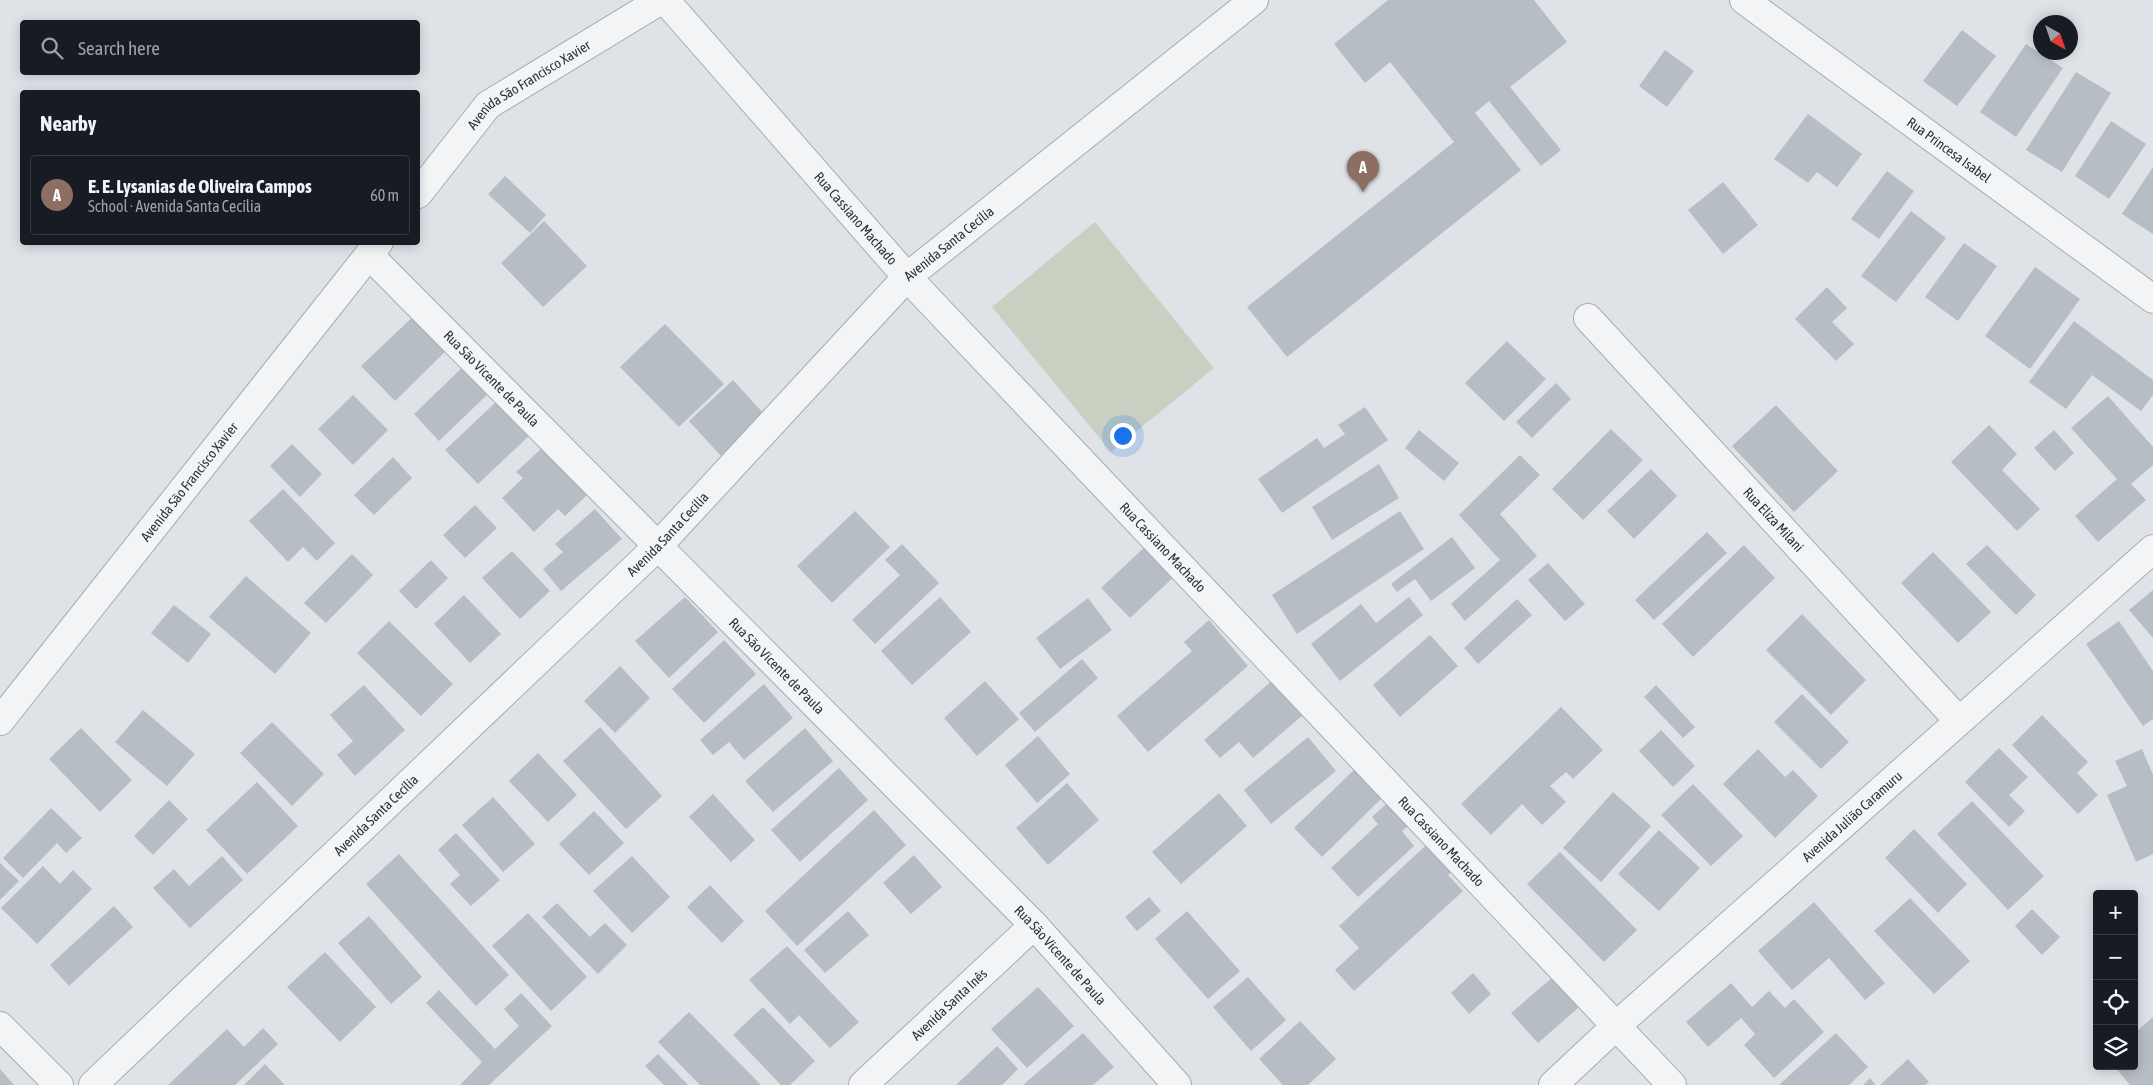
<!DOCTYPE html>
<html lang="en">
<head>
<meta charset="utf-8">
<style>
	:root { --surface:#171b24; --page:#20242c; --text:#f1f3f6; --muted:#9ea1a6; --line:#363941; --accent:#0b8043 }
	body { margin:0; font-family:"Asap Condensed",sans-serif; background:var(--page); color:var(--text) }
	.controls { position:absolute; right:15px; bottom:15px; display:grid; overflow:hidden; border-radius:5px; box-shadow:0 2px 12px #0003 }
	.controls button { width:45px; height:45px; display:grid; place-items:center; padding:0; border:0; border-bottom:1px solid var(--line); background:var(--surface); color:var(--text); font:25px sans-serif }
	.compass { position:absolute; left:2033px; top:15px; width:45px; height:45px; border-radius:50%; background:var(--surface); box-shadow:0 2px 12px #0003; rotate:140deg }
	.you { position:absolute; left:1122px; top:435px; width:18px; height:18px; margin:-12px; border:4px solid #fff; border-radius:50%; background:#1a73e8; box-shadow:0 0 0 8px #1a73e833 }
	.badge { display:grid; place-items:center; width:32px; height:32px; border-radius:50%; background:var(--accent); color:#fff; font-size:16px; font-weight:700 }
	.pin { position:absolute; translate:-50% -41px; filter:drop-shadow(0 1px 2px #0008) }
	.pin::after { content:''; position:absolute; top:26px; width:18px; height:15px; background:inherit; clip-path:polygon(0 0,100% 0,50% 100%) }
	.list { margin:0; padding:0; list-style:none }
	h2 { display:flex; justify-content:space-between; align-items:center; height:65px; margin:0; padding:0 20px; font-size:21px }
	h2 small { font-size:16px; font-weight:400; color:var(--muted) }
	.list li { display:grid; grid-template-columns:32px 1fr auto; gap:15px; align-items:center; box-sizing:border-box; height:80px; margin:0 10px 10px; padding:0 10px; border:1px solid var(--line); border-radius:5px }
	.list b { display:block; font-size:19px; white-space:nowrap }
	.list p { margin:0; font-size:16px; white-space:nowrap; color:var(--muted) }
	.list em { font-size:16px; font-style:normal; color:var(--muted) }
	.icon { flex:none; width:28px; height:28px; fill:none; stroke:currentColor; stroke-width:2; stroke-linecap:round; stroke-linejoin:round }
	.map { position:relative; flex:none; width:2153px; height:1085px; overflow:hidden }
	.search { position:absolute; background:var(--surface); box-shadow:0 2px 12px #0003; left:20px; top:20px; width:400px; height:55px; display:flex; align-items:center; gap:12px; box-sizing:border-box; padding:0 18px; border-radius:5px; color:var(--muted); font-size:19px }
	.panel { position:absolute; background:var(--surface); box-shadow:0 2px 12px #0003; left:20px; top:90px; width:400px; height:155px; border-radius:5px }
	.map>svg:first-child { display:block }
	.green { fill:#c7d0c1 }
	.building { fill:#b7bdc4 }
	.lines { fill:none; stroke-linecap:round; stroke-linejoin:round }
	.minor-casing { stroke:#a5abb1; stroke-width:30 }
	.minor { stroke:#f2f4f6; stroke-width:28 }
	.labels { text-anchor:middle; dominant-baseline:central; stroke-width:5; stroke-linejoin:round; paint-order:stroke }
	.street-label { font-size:14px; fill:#29333d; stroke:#eff2f5 }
</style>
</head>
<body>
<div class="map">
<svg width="2153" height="1085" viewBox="0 0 2153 1085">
	<rect width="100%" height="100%" fill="#dfe3e7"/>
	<path class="green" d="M1095 222 1214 368 1111 452 992 307Z"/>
	<path class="building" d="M1388 0H1534L1567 42 1510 87 1561 150 1541 166 1489 101 1475 113 1521 170 1287 357 1247 307 1454 142 1390 62 1365 83 1334 44Z
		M1962 30 1996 56 1957 106 1923 81Z
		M2026 44 2063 68 2016 137 1980 112Z
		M1665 50 1694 71 1667 107 1639 86Z
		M2076 72 2111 93 2062 172 2026 150Z
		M1808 114 1862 154 1837 187 1817 172 1808 183 1774 159Z
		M2111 121 2146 144 2109 199 2075 176Z
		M2153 167V234L2122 214Z
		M1887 171 1914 191 1879 239 1851 219Z
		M505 176 546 215 530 233 488 194Z
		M1723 182 1758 225 1723 254 1688 210Z
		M1911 211 1946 238 1896 302 1861 276Z
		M544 221 587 266 543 307 501 263Z
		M1964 243 1997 266 1958 321 1925 297Z
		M2035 267 2080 299 2030 369 1985 336Z
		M1827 287 1847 308 1832 322 1854 344 1836 361 1795 319Z
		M418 312 451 346 395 401 361 366Z
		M2074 321 2153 380V395L2141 411 2092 375 2066 409 2029 382Z
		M665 324 724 384 679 427 620 367Z
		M1507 341 1546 379 1504 421 1465 383Z
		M465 365 491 391 439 441 414 414Z
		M733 380 765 415 721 456 689 421Z
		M1556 383 1571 399 1532 438 1516 422Z
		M353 395 388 430 353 465 318 429Z
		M2108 396 2153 447V465L2131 484 2146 500 2098 542 2075 516 2117 479 2071 428Z
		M499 399 532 433 478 484 445 450Z
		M1776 405 1838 471 1794 512 1732 446Z
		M1365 407 1388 440 1282 513 1258 479 1317 438 1324 448 1345 434 1338 425Z
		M1989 425 2017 454 2002 470 2040 509 2017 531 1951 462Z
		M1611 429 1643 460 1583 520 1552 489Z
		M1419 430 1459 463 1444 481 1405 448Z
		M2054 430 2074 453 2055 471 2034 448Z
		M292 444 322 474 300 497 270 466Z
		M542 448 587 495 565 516 558 509 534 532 502 498 523 478 516 472Z
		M1520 455 1540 475 1500 514 1537 556 1465 621 1451 604 1500 560 1459 515Z
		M393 457 412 478 374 515 354 495Z
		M1379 464 1399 498 1332 540 1312 507Z
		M1651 469 1677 496 1634 539 1607 511Z
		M283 489 335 543 317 561 303 547 288 562 249 521Z
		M475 505 497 528 465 558 443 535Z
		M595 509 622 539 561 591 543 569 563 552 555 544Z
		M855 511 890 547 832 603 797 566Z
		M1400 511 1424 549 1297 634 1272 595Z
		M1707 532 1727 553 1654 620 1635 600Z
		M1452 537 1475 568 1431 601 1415 579 1397 592 1391 584Z
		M1149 543 1178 573 1130 618 1101 588Z
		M902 544 939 583 875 644 852 620 900 575 885 560Z
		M1744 545 1775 578 1693 657 1662 624Z
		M1987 545 2036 595 2016 615 1966 564Z
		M512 551 550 591 520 619 482 578Z
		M1933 552 1991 612 1958 643 1901 583Z
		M352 554 373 575 326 623 304 603Z
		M431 560 448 578 416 609 399 591Z
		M1548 563 1585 604 1565 621 1528 580Z
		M246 576 311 633 275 674 209 617Z
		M2153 590V638L2129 610Z
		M464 595 501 634 470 663 434 624Z
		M685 597 718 632 669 678 635 641Z
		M940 597 971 632 912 685 881 651Z
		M1409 597 1423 615 1340 681 1311 644 1361 604 1376 623Z
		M1088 598 1112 630 1060 669 1036 638Z
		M1517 599 1532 615 1478 664 1464 648Z
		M174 605 211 634 188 663 151 633Z
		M1802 614 1866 680 1831 715 1766 650Z
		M1209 620 1248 666 1148 752 1117 716 1192 651 1184 642Z
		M389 621 453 684 421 716 357 653Z
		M2119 621 2153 671V719L2143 726 2086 644Z
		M1430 635 1458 666 1400 717 1373 685Z
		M724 640 756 674 704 723 672 689Z
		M1082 659 1098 678 1035 732 1019 713Z
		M620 666 650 698 615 733 584 701Z
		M1281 673 1311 708 1253 758 1239 742 1220 758 1204 740Z
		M985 681 1019 719 977 756 944 718Z
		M764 684 793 718 744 760 729 742 713 755 700 740Z
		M364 685 405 730 355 776 337 755 353 741 330 715Z
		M1656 685 1695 727 1683 738 1644 697Z
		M1802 694 1849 742 1821 769 1774 722Z
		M1561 707 1603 750 1573 779 1566 772 1550 786 1566 802 1542 825 1522 804 1491 835 1461 804Z
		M143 710 195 754 167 786 115 742Z
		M2042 715 2088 762 2077 773 2098 795 2078 814 2012 745Z
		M272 722 324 774 292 806 240 753Z
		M600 727 662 796 626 829 563 761Z
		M81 728 132 780 100 812 49 759Z
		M805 728 833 761 773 812 745 781Z
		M1661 730 1695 766 1673 787 1639 751Z
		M1038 736 1070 774 1037 803 1005 765Z
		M1308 737 1336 771 1271 824 1244 790Z
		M1999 748 2028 777 2009 795 2025 811 2009 827 1965 782Z
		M1758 749 1785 777 1793 770 1818 796 1775 838 1723 784Z
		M2142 749 2153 775V854L2136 862 2107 795 2127 786 2115 761Z
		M538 753 577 795 548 822 509 781Z
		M1362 762 1389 791 1322 857 1294 828Z
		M839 768 868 800 800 862 771 830Z
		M257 782 298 826 247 874 206 830Z
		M1067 783 1099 820 1048 865 1016 828Z
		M1693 784 1743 836 1711 866 1661 815Z
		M1613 792 1651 826 1601 882 1563 848Z
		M1219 793 1247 826 1181 884 1152 852Z
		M713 794 755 840 731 862 689 817Z
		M1396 795 1417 818 1402 831 1414 846 1358 897 1331 868 1378 824 1372 817Z
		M493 797 535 844 503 872 462 825Z
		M169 800 188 819 153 855 134 836Z
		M1972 801 2044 876 2008 910 1937 834Z
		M51 808 82 838 66 853 57 843 23 878 3 858Z
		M874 810 906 845 797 946 765 911Z
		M594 811 624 843 589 875 559 844Z
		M1914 829 1967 884 1938 913 1885 858Z
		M1659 830 1700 868 1659 911 1618 874Z
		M456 833 500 880 471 906 450 884 460 875 438 850Z
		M1435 837 1460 864 1448 875 1463 891 1354 991 1335 970 1359 948 1339 926Z
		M1560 852 1637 930 1604 962 1527 884Z
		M399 854 509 975 476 1006 366 884Z
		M914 855 942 887 911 914 883 883Z
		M222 856 243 880 190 928 153 888 174 869 189 886Z
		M632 856 670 897 632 933 593 891Z
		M0 863 19 881 0 900Z
		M43 866 60 884 73 870 92 889 37 944 1 908Z
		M710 885 744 921 722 943 687 907Z
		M1149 897 1161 911 1137 931 1125 917Z
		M1910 898 1970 961 1934 994 1874 931Z
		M1814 902 1885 983 1865 1000 1829 958 1792 990 1758 951Z
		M557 903 590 937 605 923 627 945 598 974 542 917Z
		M114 906 133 927 69 986 50 965Z
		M2032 909 2060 937 2042 955 2015 926Z
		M848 911 869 935 825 973 804 950Z
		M1187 911 1240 971 1208 999 1155 939Z
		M528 913 587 977 551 1011 492 946Z
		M369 916 422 977 391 1004 338 943Z
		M787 946 859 1022 830 1048 799 1015 790 1024 749 980Z
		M325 952 376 1007 340 1042 287 987Z
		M1560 971 1586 1001 1538 1043 1511 1013Z
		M1473 973 1491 994 1469 1014 1451 993Z
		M1248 977 1286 1020 1251 1051 1213 1007Z
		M1731 983 1752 1007 1769 991 1785 1008 1794 999 1824 1032 1774 1078 1744 1045 1755 1034 1741 1018 1708 1047 1686 1022Z
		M1038 987 1074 1026 1027 1068 991 1029Z
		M439 990 495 1049 519 1026 504 1009 521 993 552 1026 489 1085H460L482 1062 426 1003Z
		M763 1007 815 1061 790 1085H781L733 1035Z
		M689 1012 761 1085H700L658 1042Z
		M2153 1017V1085H2130L2114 1066H2134V1034Z
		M1300 1021 1336 1059 1308 1085H1283L1259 1059Z
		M263 1028 278 1044 235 1085H168L227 1029 244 1047Z
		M1083 1033 1114 1067 1093 1085H1023Z
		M1836 1033 1868 1067 1849 1085H1779Z
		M997 1046 1018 1069 1002 1085H956Z
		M658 1054 688 1085H664L645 1066Z
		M1908 1059 1929 1082 1925 1085H1880Z
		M265 1064 285 1085H244Z
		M0 1069 14 1085H0Z
		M1870 1078 1876 1085H1863Z"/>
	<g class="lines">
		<g class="minor-casing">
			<g id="minor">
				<path id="s1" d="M665 0 907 277 1672 1085"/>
				<path id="s2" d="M1744 0 2153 299"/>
				<path id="s3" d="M418 194 488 105 661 0"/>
				<path id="s4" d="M369 255 1034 925 1177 1085"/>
				<path id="s5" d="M1588 318 1959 721"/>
				<path id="s6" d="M0 721 379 242"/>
				<path d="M0 1026 59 1085"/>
				<path id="s7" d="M93 1085 657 547 907 277 1254 0"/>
				<path id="s8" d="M863 1085 1034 925"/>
				<path id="s9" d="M1553 1085 1616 1026 2153 549"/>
			</g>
		</g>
		<use href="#minor" class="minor"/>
	</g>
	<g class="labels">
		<g class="street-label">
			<text stroke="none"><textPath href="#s3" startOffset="158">Avenida São Francisco Xavier</textPath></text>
			<text stroke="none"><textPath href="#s2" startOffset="254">Rua Princesa Isabel</textPath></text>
			<text stroke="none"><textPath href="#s1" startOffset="290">Rua Cassiano Machado</textPath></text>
			<text stroke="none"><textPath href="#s7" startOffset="1201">Avenida Santa Cecília</textPath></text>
			<text stroke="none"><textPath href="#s4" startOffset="174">Rua São Vicente de Paula</textPath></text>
			<text stroke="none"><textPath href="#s6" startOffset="305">Avenida São Francisco Xavier</textPath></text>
			<text stroke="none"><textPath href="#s5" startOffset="274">Rua Eliza Milani</textPath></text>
			<text stroke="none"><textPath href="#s7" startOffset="796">Avenida Santa Cecília</textPath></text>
			<text stroke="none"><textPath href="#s1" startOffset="740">Rua Cassiano Machado</textPath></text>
			<text stroke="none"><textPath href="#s4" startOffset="579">Rua São Vicente de Paula</textPath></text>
			<text stroke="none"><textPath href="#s7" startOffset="391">Avenida Santa Cecília</textPath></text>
			<text stroke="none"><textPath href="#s9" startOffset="402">Avenida Julião Caramuru</textPath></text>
			<text stroke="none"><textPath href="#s1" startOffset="1145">Rua Cassiano Machado</textPath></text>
			<text stroke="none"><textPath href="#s4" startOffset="984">Rua São Vicente de Paula</textPath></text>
			<text stroke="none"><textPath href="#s8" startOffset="118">Avenida Santa Inês</textPath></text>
		</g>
	</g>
</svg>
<div class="controls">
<button>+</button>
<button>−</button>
<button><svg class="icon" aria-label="locate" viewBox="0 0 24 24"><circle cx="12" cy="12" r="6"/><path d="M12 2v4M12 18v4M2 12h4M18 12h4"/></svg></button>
<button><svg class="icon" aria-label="layers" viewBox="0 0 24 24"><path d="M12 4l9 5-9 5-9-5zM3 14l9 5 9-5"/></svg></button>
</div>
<svg class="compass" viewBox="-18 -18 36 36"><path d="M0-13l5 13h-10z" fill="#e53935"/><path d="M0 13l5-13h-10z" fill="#9ea1a6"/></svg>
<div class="you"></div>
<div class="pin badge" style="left:1363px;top:192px;background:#8d6e63">A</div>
<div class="search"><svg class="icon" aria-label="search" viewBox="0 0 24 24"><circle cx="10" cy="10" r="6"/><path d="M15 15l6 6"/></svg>Search here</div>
<section class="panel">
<h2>Nearby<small></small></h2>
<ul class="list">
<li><span class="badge" style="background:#8d6e63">A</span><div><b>E. E. Lysanias de Oliveira Campos</b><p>School · Avenida Santa Cecília</p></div><em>60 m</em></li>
</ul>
</section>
</div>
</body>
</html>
